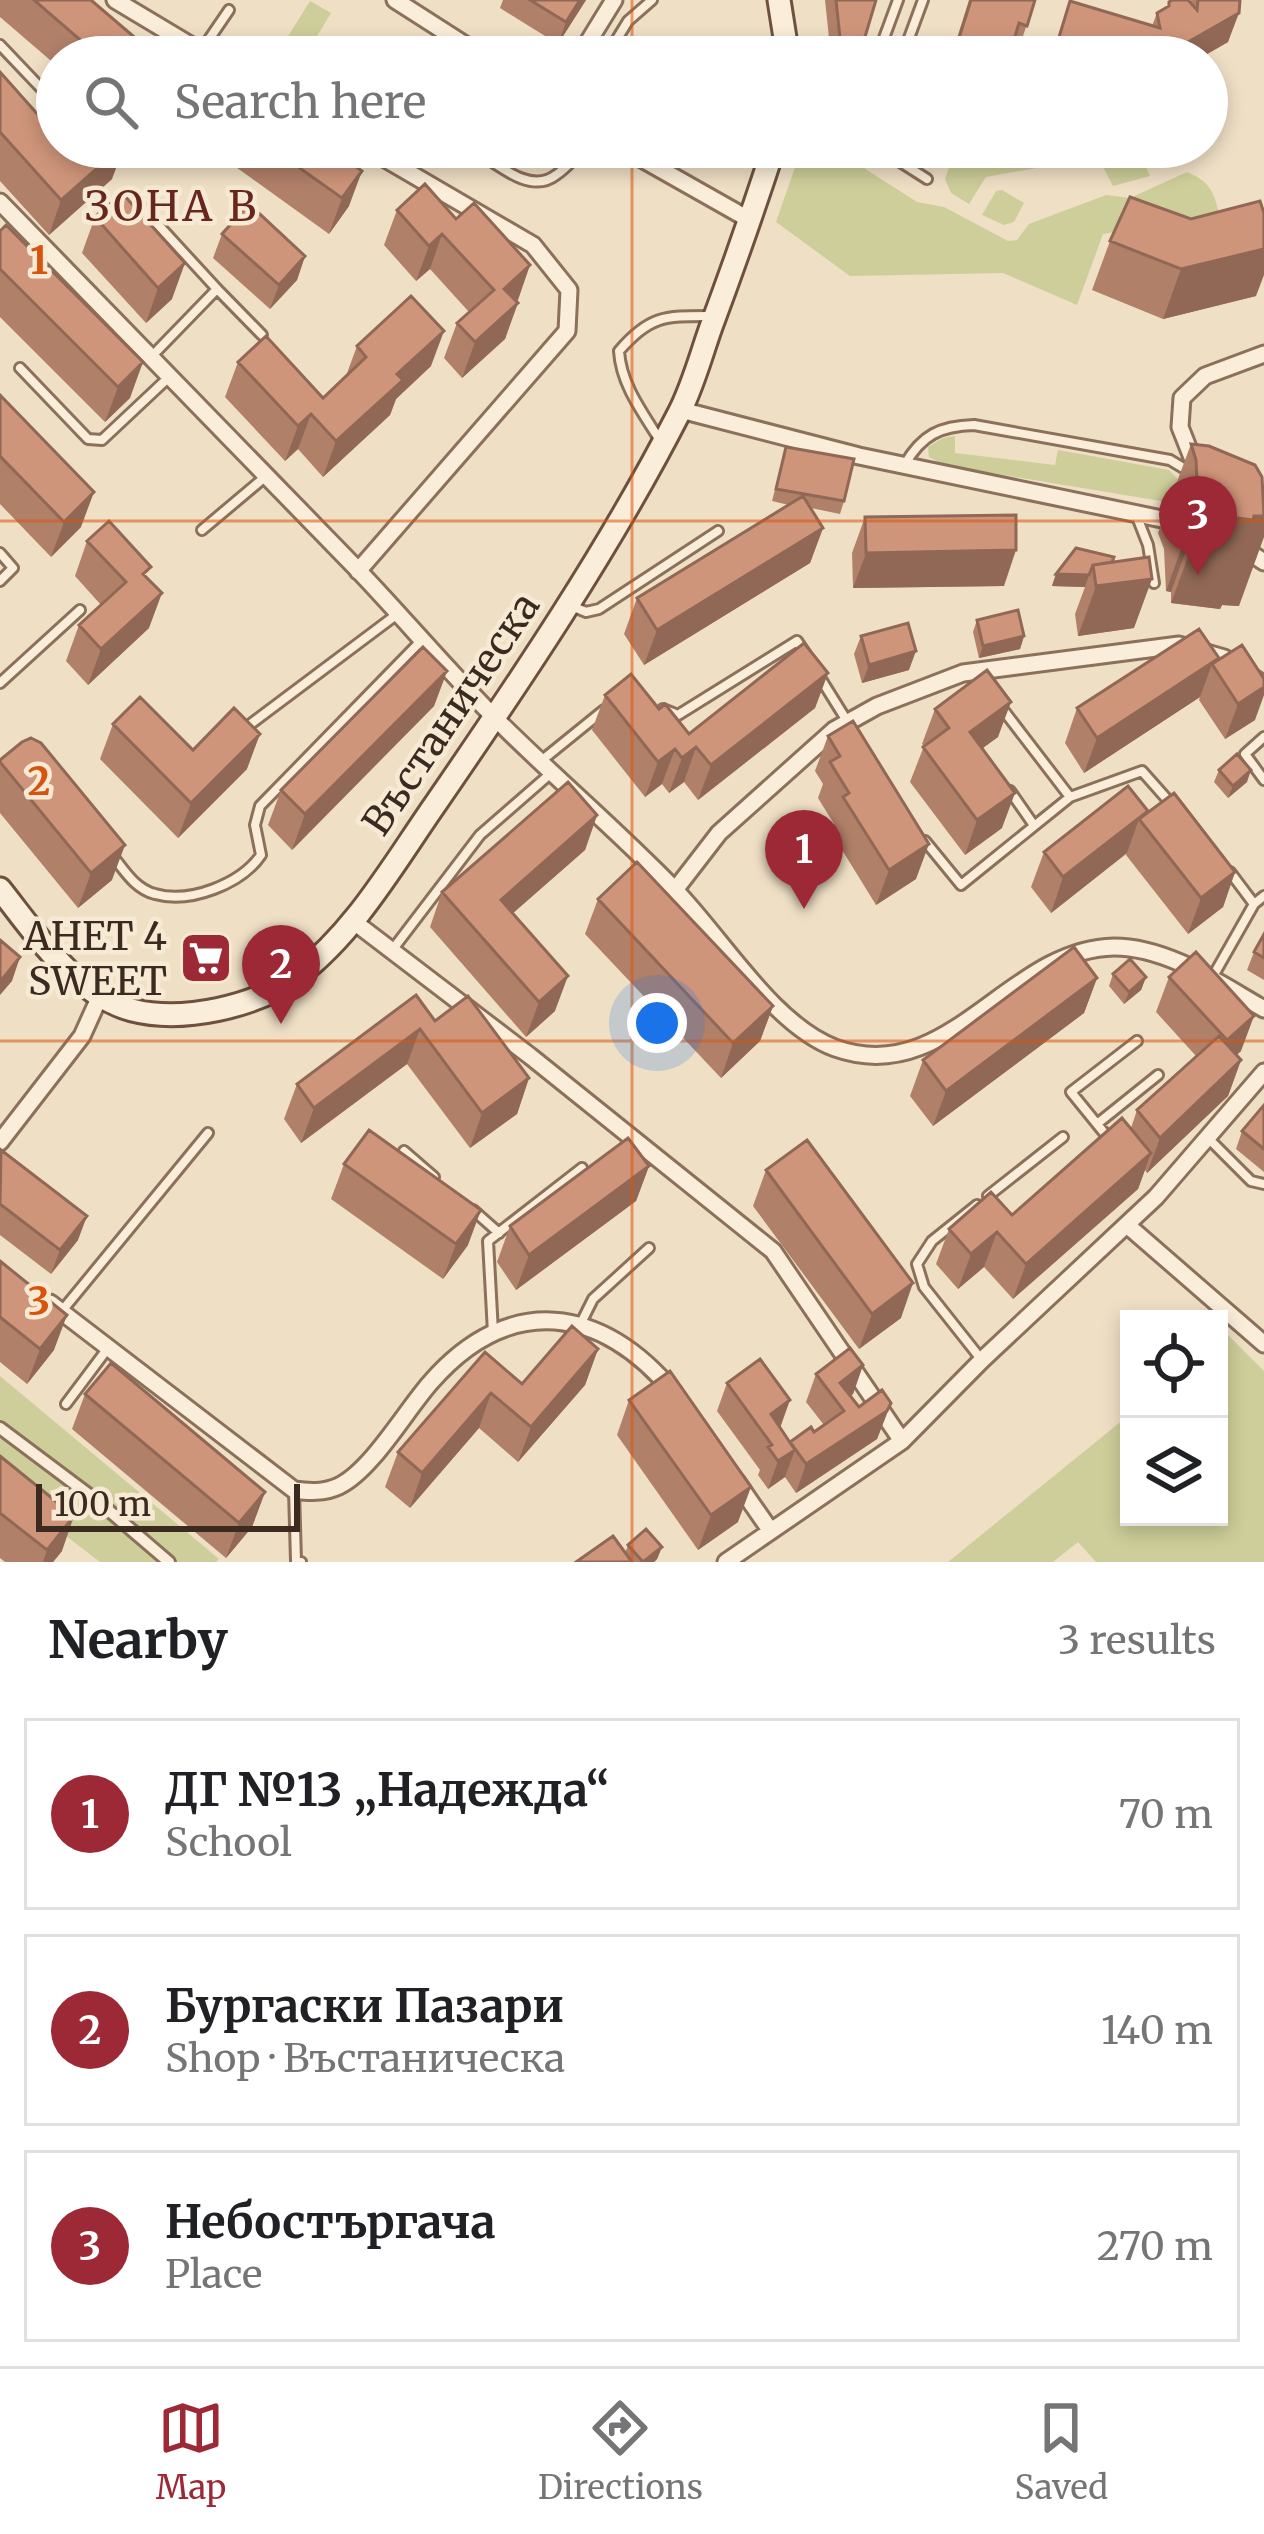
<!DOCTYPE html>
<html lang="en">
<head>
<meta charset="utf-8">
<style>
	:root { --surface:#fff; --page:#f2f2f2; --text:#202124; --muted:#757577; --line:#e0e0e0; --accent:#9c2935 }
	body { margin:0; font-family:Merriweather,serif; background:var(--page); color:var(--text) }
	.controls { position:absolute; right:36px; bottom:36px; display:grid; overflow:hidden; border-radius:0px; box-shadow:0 6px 18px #0003 }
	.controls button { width:108px; height:108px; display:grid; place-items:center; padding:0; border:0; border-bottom:3px solid var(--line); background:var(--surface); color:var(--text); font:60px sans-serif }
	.scale { position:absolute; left:36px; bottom:30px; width:264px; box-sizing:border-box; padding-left:12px; border:6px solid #3b2a1f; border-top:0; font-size:33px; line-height:42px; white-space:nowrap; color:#3b2a1f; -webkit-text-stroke:9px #f7ead5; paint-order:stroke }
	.you { position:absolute; left:657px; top:1023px; width:42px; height:42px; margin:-30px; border:9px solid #fff; border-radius:50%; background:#1a73e8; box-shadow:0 0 0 18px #1a73e833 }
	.badge { display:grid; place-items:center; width:78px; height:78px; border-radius:50%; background:var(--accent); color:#fff; font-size:39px; font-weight:700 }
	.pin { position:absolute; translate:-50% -99px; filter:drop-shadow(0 3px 6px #0008) }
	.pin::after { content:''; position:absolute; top:63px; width:42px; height:36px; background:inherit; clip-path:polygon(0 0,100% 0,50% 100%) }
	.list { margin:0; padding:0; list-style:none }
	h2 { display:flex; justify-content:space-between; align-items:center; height:156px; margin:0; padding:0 48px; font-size:51px }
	h2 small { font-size:39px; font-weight:400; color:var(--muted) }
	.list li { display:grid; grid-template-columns:78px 1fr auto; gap:36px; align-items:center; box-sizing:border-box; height:192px; margin:0 24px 24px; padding:0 24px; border:3px solid var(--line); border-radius:0px }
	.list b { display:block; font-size:45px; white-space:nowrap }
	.list p { margin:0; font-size:39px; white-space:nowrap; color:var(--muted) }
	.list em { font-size:39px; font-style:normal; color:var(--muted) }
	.icon { flex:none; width:66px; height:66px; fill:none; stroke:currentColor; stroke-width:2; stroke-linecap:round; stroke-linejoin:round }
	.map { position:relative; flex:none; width:1264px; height:1562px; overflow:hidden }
	.search { position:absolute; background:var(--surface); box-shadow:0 6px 18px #0003; left:36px; right:36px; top:36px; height:132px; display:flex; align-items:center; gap:30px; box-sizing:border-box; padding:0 42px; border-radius:66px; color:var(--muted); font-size:45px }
	.sheet { height:804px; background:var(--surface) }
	nav { display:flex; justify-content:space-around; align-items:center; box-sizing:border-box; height:168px; border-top:3px solid var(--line); background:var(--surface); font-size:33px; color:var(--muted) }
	nav a { display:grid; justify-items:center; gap:6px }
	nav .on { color:var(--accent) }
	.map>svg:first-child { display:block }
	.green { fill:#cdce99 }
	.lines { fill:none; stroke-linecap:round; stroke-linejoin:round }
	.service-casing { stroke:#8b705b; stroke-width:14 }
	.pedestrian-casing { stroke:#8b705b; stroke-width:16 }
	.minor-casing { stroke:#8b705b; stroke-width:21 }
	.secondary-casing { stroke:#6d513e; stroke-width:27 }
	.service { stroke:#faedd9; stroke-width:8 }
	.pedestrian { stroke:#faedd9; stroke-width:10 }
	.minor { stroke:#faedd9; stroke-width:15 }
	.secondary { stroke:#faedd9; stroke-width:21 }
	.wall { fill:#b18069 }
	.shaded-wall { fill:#906855 }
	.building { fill:#ce957a; stroke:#906855; stroke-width:3 }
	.grid { fill:none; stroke:#d7540e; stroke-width:3; stroke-opacity:0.55 }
	.labels { text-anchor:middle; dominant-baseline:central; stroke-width:9; stroke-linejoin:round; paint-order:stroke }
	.street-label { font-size:39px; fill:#3b2a1f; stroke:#f7ead5 }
	.poi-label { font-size:39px; fill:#3b2a1f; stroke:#f7ead5; text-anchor:end }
	.neighbourhood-label { font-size:42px; letter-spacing:3px; fill:#69261d; stroke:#f7ead5 }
	.grid-label { font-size:39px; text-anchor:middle; font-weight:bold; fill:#d7540e; stroke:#f7ead5; stroke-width:9; stroke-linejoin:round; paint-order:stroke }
</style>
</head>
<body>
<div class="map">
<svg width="1264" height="1562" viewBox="0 0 1264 1562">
	<rect width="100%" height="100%" fill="#efdfc5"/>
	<path class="green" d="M310 1 331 13 308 51 287 38Z
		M802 147H831L917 202 944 207 1008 241 1017 240 1029 224 1106 195 1130 198 1187 172C1209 181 1214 191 1219 214L1103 234 1077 305 1003 273 850 276 776 222Z
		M956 147H1074L1052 157 1048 166 986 177 969 204 951 193 945 179Z
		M1116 147H1137L1150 176 1113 186 1097 155Z
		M1002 190 1024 203 1014 222 1004 225 982 215 996 191Z
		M955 436V453L1055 465 1058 450 1169 470 1187 489 1185 505 944 465 929 457 928 447 943 438Z
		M1228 1335 1264 1371V1562H1096L1078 1542 1053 1562H948L1129 1415V1517H1219V1342Z
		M0 1376 219 1559 216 1562H100L0 1485Z"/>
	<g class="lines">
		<g class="service-casing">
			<path id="service" d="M450 36 451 57
				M0 45 57 105
				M199 54 229 10
				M606 57 628 21 652 0
				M877 57 898 0
				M902 57 923 0
				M470 147C494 161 529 196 556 175 571 165 576 152 594 147
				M877 147 927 179
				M139 204 217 289 152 356
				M217 289 262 335
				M20 368 88 439 102 440 168 378
				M661 442C643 413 621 385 619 351 650 315 665 316 711 316
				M905 464C922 435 940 426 974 425L1170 460 1190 472
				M1137 517 1148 545 1154 583
				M202 530 265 477
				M0 553 13 568 0 581
				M569 605 586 612 599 609 718 531
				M819 676 847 721
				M0 683 80 610
				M1001 707 1070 797 1142 771 1173 806
				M663 709 678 715 797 641 805 653
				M248 726 396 615
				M1264 737 1245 754 1264 780
				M541 761 604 710
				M1010 791 1033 824
				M925 841 961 885 1070 797
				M112 855C124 870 135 889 155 894 190 904 241 884 261 855L255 825 260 806 421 641
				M1230 872 1254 904
				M393 949 480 835 550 774
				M1212 978 1254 904 1264 896
				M1097 1124 1158 1075
				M1209 1139 1251 1181 1264 1184
				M1110 1140 1071 1092 1137 1041
				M404 1151 434 1177
				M988 1196 1063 1137
				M977 1205 932 1241 917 1264 924 1287 981 1359
				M473 1210 499 1233
				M61 1312 208 1133
				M581 1323 593 1299 649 1248
				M493 1332 488 1241 582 1168
				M66 1404 108 1348
				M294 1490 296 1561 301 1562"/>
		</g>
		<g class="pedestrian-casing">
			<path id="pedestrian" d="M0 1428 100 1503 169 1562"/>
		</g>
		<g class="minor-casing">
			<path id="minor" d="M115 0 210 57
				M395 0 484 57
				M579 57 614 0
				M621 147 750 220
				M0 202C118 324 237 445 355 567 403 617 448 671 497 720 555 778 618 831 675 890 721 937 773 1025 835 1048 949 1089 1007 949 1114 947 1168 947 1220 984 1264 1009
				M681 410 859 456 1181 523
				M1195 465 1180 427 1182 398 1205 376 1264 354
				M1241 547 1264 562
				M358 571 567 331 569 290 533 245 365 147
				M675 890 719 833 834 730 877 706 963 673 1179 645 1224 658 1264 685
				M353 921 530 1056 773 1251 902 1441
				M0 1142 82 1036 100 996
				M1127 1225 1264 1344
				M50 1303 294 1490C309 1492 324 1493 339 1486 372 1470 406 1410 431 1382 509 1293 602 1305 674 1393
				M736 1481 770 1530
				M726 1562 902 1441 982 1360 1156 1197 1264 1072"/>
		</g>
		<g class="secondary-casing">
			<path id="secondary" d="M779 0 788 57
				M0 889C35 933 74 994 132 1010 182 1023 256 1007 297 976 355 932 393 865 434 806 520 681 610 548 679 413 693 386 701 355 711 327 733 268 754 208 774 147"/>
		</g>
		<use href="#service" class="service"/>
		<use href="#pedestrian" class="pedestrian"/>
		<use href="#minor" class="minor"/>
		<use href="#secondary" class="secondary"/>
	</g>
	<path class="wall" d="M0 0H91L133 36 125 57H57V66L0 17Z
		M503 0H586L558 44 500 8Z
		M825 0H876L859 57H831Z
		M969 0H1035L1016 57H951Z
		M1191 0H1240L1228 42 1202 57H1051L1070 1 1152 26 1157 13 1167 7 1169 2H1190Z
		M0 72 69 150 112 179 49 235 0 181Z
		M208 147H329L349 206 329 234Z
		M397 210 456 219 530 265 516 302 505 339 462 378 444 358 457 323 469 312 430 269 416 281 384 245Z
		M95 217 172 299 146 323 82 253Z
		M0 231 130 398 105 422 0 317Z
		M222 234 305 256 297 280 270 309 213 258Z
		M1110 241 1256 296 1163 319 1092 290Z
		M357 346 431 366 396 399 390 415 323 477 298 449 285 461 225 397 238 362 323 398 346 376Z
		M0 395 81 527 51 557 0 504Z
		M1191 444 1239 606 1222 605 1220 609 1171 603V592L1166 591 1164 549 1158 533Z
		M786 447 844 501 840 514 811 508 823 528 810 563 644 665 624 634 637 598 789 505 772 501Z
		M865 517 1004 586 853 588 852 553Z
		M87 541 147 578 149 628 88 685 66 661 79 625 101 605 75 576Z
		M1112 562 1134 628 1078 636 1075 614 1085 587 1052 586 1056 574Z
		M977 620 1024 636 1020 649 979 658 973 632Z
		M1199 629 1255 720 1225 739 1199 700 1200 697 1084 773 1065 743 1077 708Z
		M861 636 909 670 862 683 854 654Z
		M447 671 434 706 292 850 268 825 281 790Z
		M828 673 815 708 698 800 684 782 669 793 662 784 645 797 592 730 605 695 659 709 689 734Z
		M935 709 998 737 982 748 1002 828 965 855 910 782 924 746 922 744Z
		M113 724 193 750 247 769 178 838 100 759Z
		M828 736 916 879 876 905 831 832 834 824 818 798 823 784 815 771Z
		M0 760 112 880 78 908 0 813Z
		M1219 770 1247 782 1228 798 1214 782Z
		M1148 811 1235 872 1223 907 1188 934 1126 855 1127 853 1051 913 1031 887 1044 852Z
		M597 815 585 850 513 913 555 1011 526 1037 430 927 442 892Z
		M598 899 773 1006 760 1041 721 1078 585 934Z
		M1264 934V980L1247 970 1254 952Z
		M1113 974 1146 977 1141 990 1124 1004 1109 986Z
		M1169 977 1241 1051 1236 1055 1241 1060 1228 1096 1147 1173 1145 1170 1138 1189 1013 1299 984 1267 958 1289 936 1264 949 1229 1012 1215 1131 1128 1137 1110 1196 1056 1156 1012Z
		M1097 978 1084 1013 933 1126 910 1096 923 1060Z
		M435 1021 529 1078 517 1114 470 1148 407 1064 301 1143 284 1119 297 1084Z
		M1264 1105V1172L1236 1149 1242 1131Z
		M0 1152 78 1240 51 1274 0 1235Z
		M344 1164 468 1245 443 1279 331 1199Z
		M649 1166 636 1201 516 1290 497 1262 510 1226Z
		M766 1170 901 1318 859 1349 753 1206Z
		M0 1261 54 1350 27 1384 0 1362Z
		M598 1349 585 1385 518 1462 479 1428 410 1508 385 1487 398 1452 485 1352 522 1384Z
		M863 1365 853 1394 850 1396 859 1407 891 1403 877 1439 796 1493 785 1477 768 1489 758 1475 760 1470 717 1411 727 1383 780 1428 790 1443 814 1432 824 1425 806 1402 816 1374Z
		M85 1394 265 1492 252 1527 226 1558 72 1429Z
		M629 1400 738 1522 698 1550 617 1435Z
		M0 1456 62 1551 53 1562H5L0 1558Z
		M628 1545 662 1547 657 1559 654 1562H576L625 1553Z"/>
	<path class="shaded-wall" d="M580 0H586L558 44 566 22Z
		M1239 13 1228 42 1202 57H1147L1148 53Z
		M133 36 125 57H115Z
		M121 147H124L112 179 49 235 61 200Z
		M362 171 349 206 329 234 342 198Z
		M442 234 430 269 416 281 429 246Z
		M1264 249V275L1256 296 1163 319 1181 269Z
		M305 256 297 280 270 309 279 285Z
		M185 263 172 299 146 323 158 288Z
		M530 265 518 300 491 324 504 289Z
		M518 303 505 339 462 378 475 342Z
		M444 331 431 366 396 399 390 415 323 477 336 441 397 374Z
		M143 362 130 398 105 422 118 387Z
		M311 414 298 449 285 461 298 426Z
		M94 492 81 527 51 557 64 522Z
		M1198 502 1203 503 1171 592 1166 591Z
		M1204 514 1264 516V537L1239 606 1222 605 1220 609 1171 603Z
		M823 528 810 563 644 665 657 630Z
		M1016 550 1004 586 853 588 866 553Z
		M1056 574 1089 575 1085 587 1052 586Z
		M1152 579 1134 628 1078 636 1096 586Z
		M162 593 149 628 88 685 101 649Z
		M1024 636 1020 649 979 658 983 646Z
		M916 651 909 670 862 683 869 665Z
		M1219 658 1212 664 1200 697 1084 773 1097 738Z
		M447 671 434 706 292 850 305 814Z
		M828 673 815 708 698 800 711 765Z
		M1264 687V695L1255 720 1225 739 1238 704Z
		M1011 702 998 737 957 767 970 732Z
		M260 734 247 769 178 838 191 803Z
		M696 747 684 782 669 793 682 758Z
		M675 749 662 784 645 797 658 762Z
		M1251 770 1247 782 1228 798 1233 786Z
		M1015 793 1002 828 965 855 977 820Z
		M1148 811 1139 819 1127 853 1051 913 1063 877Z
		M597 815 585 850 488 935 501 900Z
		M929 844 916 879 876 905 889 870Z
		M125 845 112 880 78 908 91 873Z
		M1235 872 1223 907 1188 934 1201 898Z
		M20 957 12 981 0 995V982Z
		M568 976 555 1011 526 1037 539 1002Z
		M1146 977 1141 990 1124 1004 1129 992Z
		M1097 978 1084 1013 933 1126 946 1091Z
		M773 1006 760 1041 721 1078 733 1043Z
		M1254 1016 1241 1051 1214 1076 1227 1040Z
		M420 1029 407 1064 301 1143 314 1108Z
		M1241 1060 1228 1096 1147 1173 1160 1138Z
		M529 1078 517 1114 470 1148 482 1113Z
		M1151 1153 1138 1189 1013 1299 1026 1264Z
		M649 1166 636 1201 516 1290 529 1255Z
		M481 1210 468 1245 443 1279 456 1244Z
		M87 1216 78 1240 51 1274 60 1250Z
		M997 1232 984 1267 958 1289 971 1254Z
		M913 1283 901 1318 859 1349 872 1314Z
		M67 1315 54 1350 27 1384 40 1349Z
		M598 1349 585 1385 518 1462 531 1427Z
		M863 1365 853 1394 839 1404 840 1383Z
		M491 1393 479 1428 410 1508 422 1473Z
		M790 1400 780 1428 771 1414Z
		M891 1403 877 1439 796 1493 806 1464Z
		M795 1450 785 1477 768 1489 778 1461Z
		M751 1487 738 1522 698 1550 711 1515Z
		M265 1492 252 1527 226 1558 239 1523Z
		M74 1516 62 1551 53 1562H43L47 1550Z
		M662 1547 657 1559 654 1562H645Z"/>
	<path class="building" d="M34 0H91L133 36 115 57H100Z
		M530 0H580L566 22Z
		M836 0H876L859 57H842Z
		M971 0H1035L1027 26 1019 23 1009 57H953Z
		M1172 0H1188L1197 10 1198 0H1240L1239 13 1167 54 1148 53 1147 57H1087L1056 47 1070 1 1160 28 1157 13 1169 6V2Z
		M0 72 57 136V147H66L69 150 72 147H121L61 200 0 132Z
		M270 147H329L362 171 342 198Z
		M425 184 456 219 474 203 530 265 504 289 518 303 475 342 457 323 494 290 442 234 429 246 397 210Z
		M122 193 185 263 158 288 95 217Z
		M1130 197 1191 219 1260 201 1264 213V249L1181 269 1110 241Z
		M249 204 305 256 279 285 222 234Z
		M6 225 143 362 118 387 0 269V231Z
		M411 296 444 331 397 374 403 380 336 441 311 414 298 426 238 362 266 336 323 398 366 357 357 346Z
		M0 395 94 492 64 522 0 456Z
		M1191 444 1209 446 1255 465 1262 477 1264 516H1254L1253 520 1204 514 1203 503 1198 502 1196 460Z
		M786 447 854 459 844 501 776 489Z
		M803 496 823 528 657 630 637 598Z
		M1016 515V550L866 553 865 517Z
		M109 521 151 567 143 574 162 593 101 649 79 625 126 582 87 541Z
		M1076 548 1114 557 1112 562 1093 565 1089 575 1056 574Z
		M1149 557 1152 579 1096 586 1093 565Z
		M1018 610 1024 636 983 646 977 620Z
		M908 623 916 651 869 665 861 636Z
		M1199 629 1219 658 1097 738 1077 708Z
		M804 643 828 673 711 765 696 747 682 758 675 749 658 762 605 695 631 674 659 709 665 704 689 734Z
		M1242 645 1264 679V687L1238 704 1212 664Z
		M423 647 447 671 305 814 281 790Z
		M987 670 1011 702 970 732 1015 793 977 820 923 747 949 728 935 709Z
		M140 697 193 750 234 708 260 734 191 803 113 724Z
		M853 721 929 844 889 870 843 797 849 793 830 762 840 756 828 736Z
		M31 738 41 743 125 845 91 873 0 762V760L22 742Z
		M1237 754 1251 770 1233 786 1219 770Z
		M568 782 597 815 501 900 568 976 539 1002 442 892Z
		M1128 786 1148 811 1063 877 1044 852Z
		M1174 793 1235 872 1201 898 1139 819Z
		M637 862 773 1006 733 1043 598 899Z
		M1264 934V958L1254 952Z
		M0 940 20 957 0 982Z
		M1074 947 1097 978 946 1091 923 1060Z
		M1196 952 1254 1016 1227 1040 1169 977Z
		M1130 959 1146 977 1129 992 1113 974Z
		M416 995 435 1021 468 996 529 1078 482 1113 420 1029 314 1108 297 1084Z
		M1219 1036 1241 1060 1160 1138 1137 1110Z
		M1264 1105V1149L1242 1131Z
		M1122 1118 1151 1153 1026 1264 997 1232 971 1254 949 1229 991 1192 1012 1215Z
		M369 1130 481 1210 456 1244 344 1164Z
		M628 1138 649 1166 529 1255 510 1226Z
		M807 1140 913 1283 872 1314 766 1170Z
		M1 1150 87 1216 60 1250 0 1204Z
		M0 1261 67 1315 40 1349 0 1317Z
		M572 1326 598 1349 531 1427 491 1393 422 1473 398 1452 485 1352 522 1384Z
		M850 1348 863 1365 840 1383 859 1407 882 1390 891 1403 887 1411 806 1464 790 1442 811 1427 814 1432 844 1411 816 1374Z
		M760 1359 790 1400 771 1414 795 1450 778 1461 768 1447 772 1445 727 1383Z
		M111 1363 265 1492 239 1523 85 1394Z
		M670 1371 751 1487 711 1515 629 1400Z
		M0 1456 74 1516 47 1550 0 1513Z
		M646 1529 662 1547 643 1562 628 1545Z
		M613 1536 632 1562H576Z"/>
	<path class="grid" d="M632 0V57M632 147V1562M0 521H1264M0 1041H1264"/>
	<defs>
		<g id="supermarket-square" transform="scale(2.7)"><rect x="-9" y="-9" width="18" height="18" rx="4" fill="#9c2935" stroke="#f7ead5"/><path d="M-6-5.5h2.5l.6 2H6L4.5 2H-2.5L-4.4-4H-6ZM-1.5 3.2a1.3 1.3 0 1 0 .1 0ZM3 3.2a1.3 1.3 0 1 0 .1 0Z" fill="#fff"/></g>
	</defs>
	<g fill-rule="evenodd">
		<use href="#supermarket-square" x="206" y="958"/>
	</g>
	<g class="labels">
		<g class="street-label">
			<text transform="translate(451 714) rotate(-56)">Въстаническа</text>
		</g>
		<g class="poi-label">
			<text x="167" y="936">АНЕТ 4<tspan x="167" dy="45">SWEET</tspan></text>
		</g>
		<g class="neighbourhood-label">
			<text x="172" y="206">ЗОНА В</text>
		</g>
	</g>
	<g class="grid-label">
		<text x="39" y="274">1</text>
		<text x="39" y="795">2</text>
		<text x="39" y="1315">3</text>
	</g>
</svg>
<div class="controls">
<button><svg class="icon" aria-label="locate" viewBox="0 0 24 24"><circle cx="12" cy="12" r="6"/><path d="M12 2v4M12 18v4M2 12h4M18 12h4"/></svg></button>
<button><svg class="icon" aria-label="layers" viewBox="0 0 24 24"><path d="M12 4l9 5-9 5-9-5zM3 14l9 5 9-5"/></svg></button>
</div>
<div class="scale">100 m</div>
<div class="you"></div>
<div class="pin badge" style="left:804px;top:909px">1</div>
<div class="pin badge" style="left:281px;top:1024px">2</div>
<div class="pin badge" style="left:1198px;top:575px">3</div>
<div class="search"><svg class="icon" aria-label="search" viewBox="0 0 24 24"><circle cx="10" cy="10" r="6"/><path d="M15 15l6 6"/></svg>Search here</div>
</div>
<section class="sheet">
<h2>Nearby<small>3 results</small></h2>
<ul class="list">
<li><span class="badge">1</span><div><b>ДГ №13 „Надежда“</b><p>School</p></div><em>70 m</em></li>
<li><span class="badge">2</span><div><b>Бургаски Пазари</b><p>Shop · Въстаническа</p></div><em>140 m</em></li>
<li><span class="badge">3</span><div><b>Небостъргача</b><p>Place</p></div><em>270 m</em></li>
</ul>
</section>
<nav>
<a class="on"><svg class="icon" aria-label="map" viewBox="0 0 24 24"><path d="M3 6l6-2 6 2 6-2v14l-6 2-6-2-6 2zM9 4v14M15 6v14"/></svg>Map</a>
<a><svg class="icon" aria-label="directions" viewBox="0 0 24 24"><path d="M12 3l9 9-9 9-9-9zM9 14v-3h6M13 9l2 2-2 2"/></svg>Directions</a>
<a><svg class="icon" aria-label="saved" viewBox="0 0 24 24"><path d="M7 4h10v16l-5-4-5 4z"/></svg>Saved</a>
</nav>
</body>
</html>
